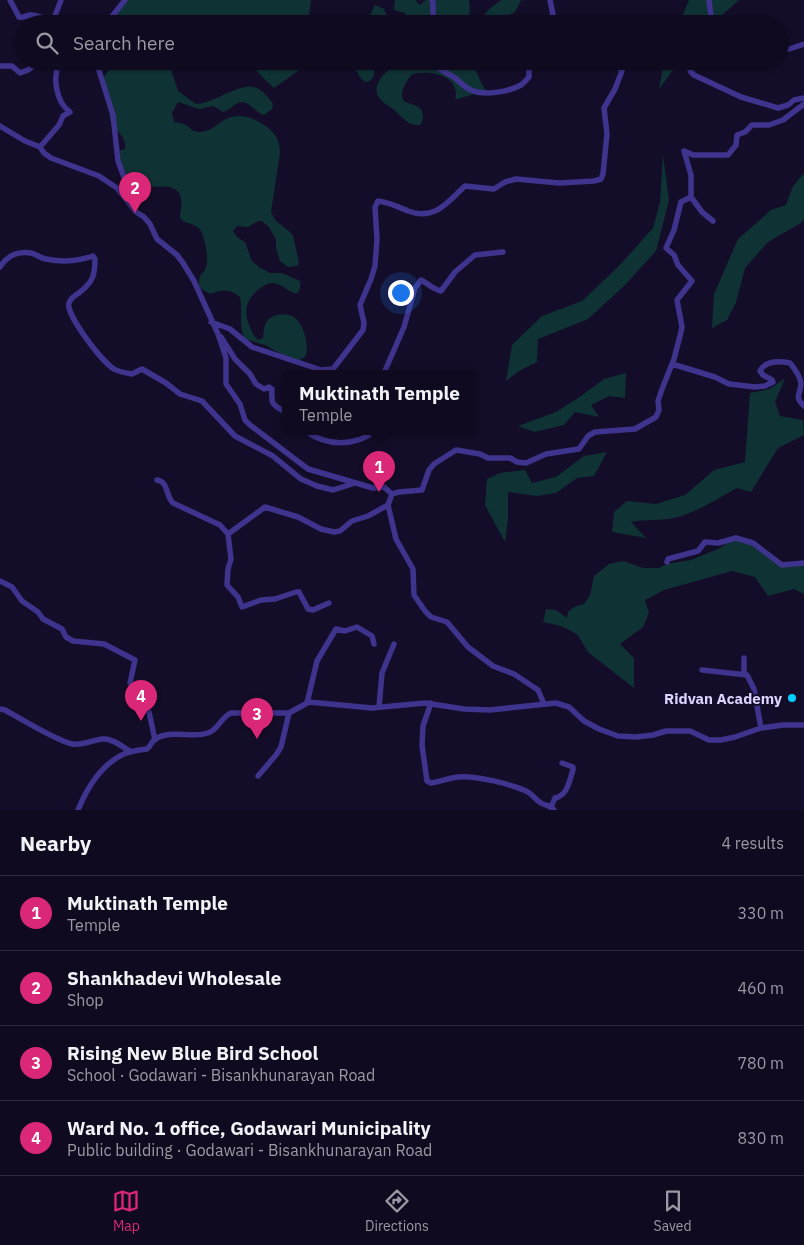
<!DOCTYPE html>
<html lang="en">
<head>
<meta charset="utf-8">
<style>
	:root { --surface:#0f0a1f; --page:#1d182c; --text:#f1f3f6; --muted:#9b9aa4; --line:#2f2b3d; --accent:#db2777 }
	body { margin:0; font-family:"IBM Plex Sans",sans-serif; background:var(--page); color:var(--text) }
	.you { position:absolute; left:400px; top:292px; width:18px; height:18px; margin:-12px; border:4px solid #fff; border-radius:50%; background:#1a73e8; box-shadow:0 0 0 8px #1a73e833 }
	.badge { display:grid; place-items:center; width:32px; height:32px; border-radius:50%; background:var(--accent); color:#fff; font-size:16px; font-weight:700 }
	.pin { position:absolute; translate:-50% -41px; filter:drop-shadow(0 1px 2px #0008) }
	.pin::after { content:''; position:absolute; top:26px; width:18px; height:15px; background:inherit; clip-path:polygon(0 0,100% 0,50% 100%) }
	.popup { position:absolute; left:282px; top:370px; width:195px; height:65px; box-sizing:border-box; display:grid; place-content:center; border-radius:5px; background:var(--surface); filter:drop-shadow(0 1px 4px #0005); font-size:16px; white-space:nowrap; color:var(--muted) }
	.popup b { font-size:19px; color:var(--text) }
	.popup::after { content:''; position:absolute; left:50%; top:100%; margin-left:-10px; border:10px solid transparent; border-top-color:var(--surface) }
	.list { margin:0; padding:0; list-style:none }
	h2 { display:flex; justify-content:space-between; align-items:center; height:65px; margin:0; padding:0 20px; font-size:21px }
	h2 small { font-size:16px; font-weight:400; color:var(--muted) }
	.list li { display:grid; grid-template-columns:32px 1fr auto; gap:15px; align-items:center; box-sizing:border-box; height:75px; padding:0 20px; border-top:1px solid var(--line) }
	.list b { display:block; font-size:19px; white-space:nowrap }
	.list p { margin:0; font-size:16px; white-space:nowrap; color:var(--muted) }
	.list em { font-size:16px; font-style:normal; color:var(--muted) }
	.icon { flex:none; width:28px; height:28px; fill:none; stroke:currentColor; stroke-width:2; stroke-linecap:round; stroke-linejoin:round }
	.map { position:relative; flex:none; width:804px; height:810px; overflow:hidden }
	.search { position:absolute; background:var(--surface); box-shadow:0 1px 4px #0004; left:15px; right:15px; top:15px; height:55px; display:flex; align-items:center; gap:12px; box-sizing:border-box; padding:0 18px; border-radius:28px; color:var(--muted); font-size:19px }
	.sheet { height:365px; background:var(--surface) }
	nav { display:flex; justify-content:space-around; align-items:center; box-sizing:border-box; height:70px; border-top:1px solid var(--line); background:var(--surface); font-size:14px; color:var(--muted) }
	nav a { display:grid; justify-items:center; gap:2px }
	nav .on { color:var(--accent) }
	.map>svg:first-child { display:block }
	.green { fill:#0f3234 }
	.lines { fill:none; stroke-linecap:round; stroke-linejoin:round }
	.minor { stroke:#3e338d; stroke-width:5.5 }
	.poi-dot { fill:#01d1ff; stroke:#140d29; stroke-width:2 }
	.labels { text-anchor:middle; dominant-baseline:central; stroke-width:4; stroke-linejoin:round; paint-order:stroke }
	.poi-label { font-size:15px; font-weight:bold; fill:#ddd5ff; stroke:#140d29; text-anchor:end }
</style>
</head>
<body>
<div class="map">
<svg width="804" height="810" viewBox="0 0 804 810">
	<rect width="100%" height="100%" fill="#140d29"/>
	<path class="green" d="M124 0H311L308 24H104Z
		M395 0H416L418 4 420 5 426 0H469L470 11 466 24H404L407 20 405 13 394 10Z
		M501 0H521L515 12 491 24H483C481 12 493 7 501 0Z
		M689 0H739L712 24H679Z
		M375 5 384 9 391 24H368L369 17Z
		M111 61H168L178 91 196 104 203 103C210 100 218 98 225 94 248 85 256 80 273 104L272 109 264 115C255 113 249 99 238 103 233 105 230 110 223 112L213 106 199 109 178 102 172 113 174 122C178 123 183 123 186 125 191 128 192 132 199 132 206 132 211 129 217 125 234 111 250 115 267 127 276 133 280 142 280 153L271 212 275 220 290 232 293 236 299 262 297 266 288 267 280 261 276 248V240L269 227 262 221H258L248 227 237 226 233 231 237 237 245 242 252 261 259 267 270 273H282L300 281V288L298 293H294C287 290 281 284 273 283 267 283 264 286 259 289 246 299 243 312 250 327 252 332 254 336 258 340L263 338C264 333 263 328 266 323 270 314 286 312 294 317 304 325 310 346 305 357L299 360 283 355 265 345 245 339C238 327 243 311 240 297 229 289 223 289 211 294 203 291 196 286 200 277 201 273 205 272 206 267 209 259 205 241 202 233 198 222 186 226 180 218 180 210 183 203 180 195 172 177 139 196 124 181L119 151 125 149C126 138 120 133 112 127L102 80 111 66Z
		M247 61H312L274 88C264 80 257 70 247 61Z
		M355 61H374V76L370 81 365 82C358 76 355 70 355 61Z
		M395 61H467C480 71 477 79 486 90L455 100C462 75 428 69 411 75 406 83 397 94 405 102L417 106 422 110C423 116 424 120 420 125 407 126 403 117 394 110 386 103 374 99 377 86 380 74 391 71 395 61Z
		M664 61H680L659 89Z
		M663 155 669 200 656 251 623 287 588 319 538 339 537 362 519 371 506 381 512 345 542 316 582 301 619 266 653 228 660 202Z
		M804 173V219L801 223 768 242 745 268 736 302 727 320 712 328 714 294 738 239 771 210 786 205 793 186Z
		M626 373 625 398 609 396 591 405 599 417 575 412 564 425 534 432 518 426 556 412 581 396 604 379Z
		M785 378 775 402 780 416 803 420 804 435 778 448 751 492 737 488C717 499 696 513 674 518 660 521 645 519 631 522L646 538 612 532 614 512 627 501 656 504 685 495 714 470 745 462 750 393 770 389Z
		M607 452 594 476 577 478 556 493 537 496 508 492V519L505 542 485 505 487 479 500 473 525 470 532 483 556 477 584 456Z
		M730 541H737L754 545 779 565 804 566V594L794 589 768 596 755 577 732 571 664 590 645 600 649 613 643 627 620 644 634 658V688L588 652 577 634 561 626 543 622 546 609 556 610 567 618 568 612 574 607 584 604 590 595 594 576 609 564 623 561 643 568H659L667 564 691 560 720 548Z"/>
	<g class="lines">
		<path class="minor" d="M10 0 19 17C25 18 26 15 31 15 36 15 51 20 54 24
			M432 0 433 2V24
			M709 0 712 24
			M53 21 61 0
			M106 24 125 0
			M545 24 553 15 550 0
			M661 24H672
			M780 48 789 49 804 44
			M96 61 113 115 118 161 135 207
			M434 61C438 71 447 72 455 78 460 82 464 87 471 90 484 96 508 92 521 85 524 83 527 79 529 77V61
			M686 61 691 72 694 75 741 97 778 108 788 105 794 100 804 98
			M0 66H12L20 73 28 70 40 61
			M0 126 25 141 40 147 44 153 51 158 99 176 117 188 136 212 144 217 150 224 157 239 177 255 183 263 194 281 218 334 226 358V384L240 404 245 420 250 425 308 469 373 488 384 487 392 494 388 505 396 539 413 569 414 595 425 611 431 617 447 622 468 647 493 666 514 674 538 690 544 704
			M40 147 59 125 63 116 70 112C55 101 53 77 59 61
			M684 151 693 155H728L736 145 737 135 745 132 752 125H769L783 120 804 104
			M691 197 702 212 713 221
			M0 267C7 256 17 251 31 253 36 254 40 258 46 259 61 262 79 261 93 256L95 259C95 275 93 282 80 292 75 296 71 297 69 303 65 314 103 363 114 369 119 372 127 373 132 374L142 369 166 383 180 394 202 401 235 436 273 456 301 479 317 486 333 490 355 483
			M211 322 230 329 252 347 321 370 333 369 363 330 364 323 360 305 371 279 375 266 377 239 375 207 378 201C388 202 399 207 408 211 435 221 448 202 465 186L494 189 505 182 516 179 559 183 594 181 601 179 603 174 607 134 604 108 615 89 622 71 614 61
			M221 337 235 359 250 374 256 384 264 389 269 387 272 389C271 405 272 404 285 412
			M672 364 715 377 729 384 755 387 765 386 773 382 772 380 763 375 760 371C765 361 779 361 790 363 794 368 801 377 801 384 800 396 794 396 804 406
			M384 373 404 327 415 288 421 280C429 284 432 289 441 291L455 272 475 255 503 252
			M306 431C327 447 355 446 376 431
			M157 480C169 482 165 495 173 503L220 525 228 534
			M392 494 399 492 422 490 429 470 434 464 456 450 480 454 488 458H510L517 462 526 463 546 454 579 449 588 436 595 432 635 429 656 417 659 410 658 401 662 389 674 359 681 332 682 327 677 300 692 281 678 265 674 255 666 248 674 230 681 202 691 197V175L684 151
			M667 562 668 559 698 551 705 542 718 543 736 538 753 543 782 565 804 563
			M0 581 12 587 22 601 38 612 43 619 62 629 66 637 73 641 104 644 135 660 130 683 149 712 155 740
			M329 603 313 610 308 609 299 592H296L275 599 261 600 242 607 238 597 227 585 228 569 231 559 228 534 265 507 298 517 321 529 334 532 340 531 352 521 368 516 388 505
			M702 670 747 675 754 689 761 728
			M744 674V658
			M307 703 317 661 336 629 345 631 357 627 372 636 374 644
			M431 703 423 726 422 745 427 781 431 783C440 782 448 778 458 777 474 775 511 784 526 791 533 794 535 800 541 803 546 806 550 805 554 810
			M379 707 382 673 394 644
			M0 709 5 710C21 719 57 741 72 744 83 746 92 740 103 739 112 738 123 747 131 752
			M258 776 276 755 281 747 289 713
			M551 807 555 798C568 795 569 781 573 770V767L562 763
			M78 810C87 788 102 764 124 754 131 751 140 750 147 749 150 747 151 743 154 740 170 728 191 739 208 733 219 729 221 717 231 713H289L309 702 372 708 425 703 464 709 490 710 556 703 569 707 584 721 599 729 618 736 636 737 653 735 666 731H690L709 740H721L735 737 761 728 783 725H804"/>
	</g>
	<circle class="poi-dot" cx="792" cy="698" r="5"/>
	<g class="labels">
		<g class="poi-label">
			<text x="782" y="698">Ridvan Academy</text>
		</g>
	</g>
</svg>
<div class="you"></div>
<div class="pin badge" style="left:379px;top:492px">1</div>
<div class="popup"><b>Muktinath Temple</b>Temple</div>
<div class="pin badge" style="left:135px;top:213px">2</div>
<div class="pin badge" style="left:257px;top:739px">3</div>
<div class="pin badge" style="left:141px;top:721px">4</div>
<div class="search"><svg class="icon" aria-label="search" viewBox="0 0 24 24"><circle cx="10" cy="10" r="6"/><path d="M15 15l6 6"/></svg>Search here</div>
</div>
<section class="sheet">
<h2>Nearby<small>4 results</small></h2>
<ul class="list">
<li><span class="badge">1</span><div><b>Muktinath Temple</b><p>Temple</p></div><em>330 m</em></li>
<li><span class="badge">2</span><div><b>Shankhadevi Wholesale</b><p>Shop</p></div><em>460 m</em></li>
<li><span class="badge">3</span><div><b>Rising New Blue Bird School</b><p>School · Godawari - Bisankhunarayan Road</p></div><em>780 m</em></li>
<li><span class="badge">4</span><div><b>Ward No. 1 office, Godawari Municipality</b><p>Public building · Godawari - Bisankhunarayan Road</p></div><em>830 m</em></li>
</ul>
</section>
<nav>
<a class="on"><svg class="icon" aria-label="map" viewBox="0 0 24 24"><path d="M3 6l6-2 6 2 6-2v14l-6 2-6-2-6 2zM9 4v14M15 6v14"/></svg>Map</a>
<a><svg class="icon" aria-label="directions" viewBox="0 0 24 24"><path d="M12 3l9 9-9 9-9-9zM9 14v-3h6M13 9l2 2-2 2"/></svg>Directions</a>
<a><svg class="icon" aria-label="saved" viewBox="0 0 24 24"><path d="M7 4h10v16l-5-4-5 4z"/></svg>Saved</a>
</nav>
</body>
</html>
